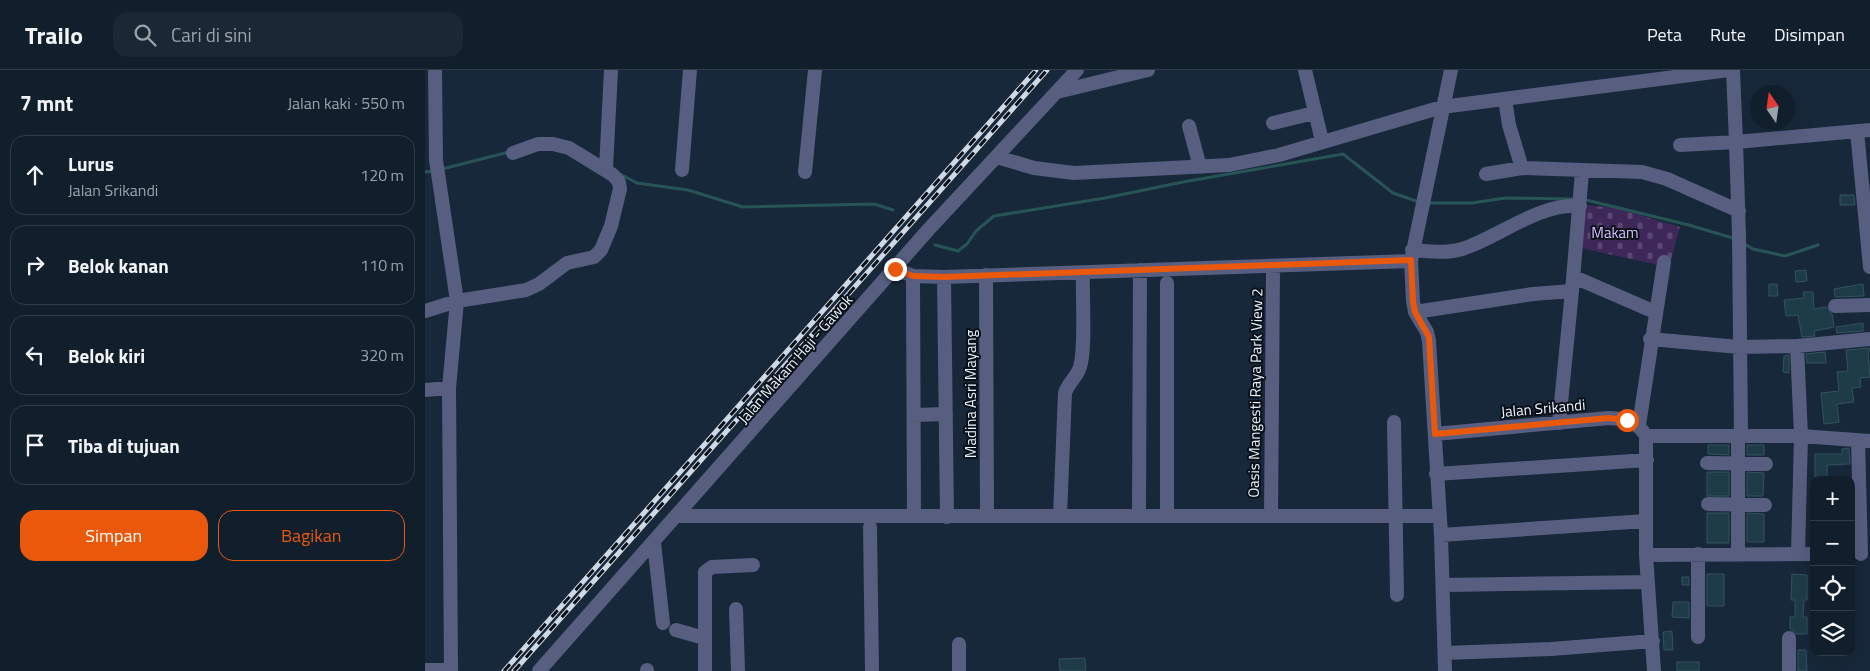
<!DOCTYPE html>
<html lang="id">
<head>
<meta charset="utf-8">
<style>
	:root { --surface:#111e2c; --page:#1a2734; --text:#f1f3f6; --muted:#9ca2a9; --line:#303c48; --accent:#ea580c }
	body { margin:0; font-family:"Titillium Web",sans-serif; background:var(--page); color:var(--text) }
	.controls { position:absolute; right:15px; bottom:15px; display:grid; overflow:hidden; border-radius:10px; box-shadow:0 5px 20px #0002 }
	.controls button { width:45px; height:45px; display:grid; place-items:center; padding:0; border:0; border-bottom:1px solid var(--line); background:var(--surface); color:var(--text); font:25px sans-serif }
	.compass { position:absolute; left:1325px; top:15px; width:45px; height:45px; border-radius:50%; background:var(--surface); box-shadow:0 5px 20px #0002; rotate:347deg }
	.stop { position:absolute; width:15px; height:15px; margin:-11px; border:4px solid #ea580c; border-radius:50%; background:#fff }
	.stop.end { background:#ea580c; border-color:#fff; box-shadow:0 1px 5px #0008 }
	.list { margin:0; padding:0; list-style:none }
	h2 { display:flex; justify-content:space-between; align-items:center; height:65px; margin:0; padding:0 20px; font-size:21px }
	h2 small { font-size:16px; font-weight:400; color:var(--muted) }
	.list li { display:grid; grid-template-columns:32px 1fr auto; gap:15px; align-items:center; box-sizing:border-box; height:80px; margin:0 10px 10px; padding:0 10px; border:1px solid var(--line); border-radius:15px }
	.list b { display:block; font-size:19px; white-space:nowrap }
	.list p { margin:0; font-size:16px; white-space:nowrap; color:var(--muted) }
	.list em { font-size:16px; font-style:normal; color:var(--muted) }
	.actions { display:flex; gap:10px; padding:15px 20px }
	.actions a { flex:1; padding:11px 0; border:1px solid var(--accent); border-radius:15px; text-align:center; font-size:18px; color:var(--accent) }
	.actions .main { background:var(--accent); color:#fff }
	.icon { flex:none; width:28px; height:28px; fill:none; stroke:currentColor; stroke-width:2; stroke-linecap:round; stroke-linejoin:round }
	.map { position:relative; flex:none; width:1445px; height:601px; overflow:hidden }
	header { display:flex; align-items:center; gap:30px; box-sizing:border-box; height:70px; padding:0 25px; background:var(--surface); border-bottom:1px solid var(--line) }
	header strong { font-size:24px }
	nav { display:flex; gap:28px; margin-inline-start:auto; font-size:18px }
	.search { width:350px; height:45px; background:var(--page); display:flex; align-items:center; gap:12px; box-sizing:border-box; padding:0 18px; border-radius:15px; color:var(--muted); font-size:19px }
	main { display:flex }
	aside { flex:1; background:var(--surface) }
	.map>svg:first-child { display:block }
	.cemetery { fill:url(#cemetery-stones) }
	.lines { fill:none; stroke-linecap:round; stroke-linejoin:round }
	.stream { stroke:#275456; stroke-width:3 }
	.building { fill:#1e3c48; stroke:#34525e }
	.minor { stroke:#585e80; stroke-width:14 }
	.rail-casing { stroke:#cfd9e5; stroke-width:5 }
	.rail { stroke:#091018; stroke-width:3; stroke-dasharray:9; stroke-linecap:butt }
	.route { stroke:#ea580c; stroke-width:6 }
	.labels { text-anchor:middle; dominant-baseline:central; stroke-width:4; stroke-linejoin:round; paint-order:stroke }
	.park-label { font-size:15px; fill:#d8beff; stroke:#091018 }
	.street-label { font-size:15px; fill:#ebf4fe; stroke:#091018 }
</style>
</head>
<body>
<header>
<strong>Trailo</strong>
<div class="search"><svg class="icon" aria-label="search" viewBox="0 0 24 24"><circle cx="10" cy="10" r="6"/><path d="M15 15l6 6"/></svg>Cari di sini</div>
<nav><a>Peta</a><a>Rute</a><a>Disimpan</a></nav>
</header>
<main>
<aside>
<h2>7 mnt<small>Jalan kaki · 550 m</small></h2>
<ul class="list">
<li><svg class="icon" aria-label="ahead" viewBox="0 0 24 24"><path d="M12 20V5M6 11l6-6 6 6"/></svg><div><b>Lurus</b><p>Jalan Srikandi</p></div><em>120 m</em></li>
<li><svg class="icon" aria-label="right" viewBox="0 0 24 24"><path d="M7 20v-9h11M14 6l5 5-5 5"/></svg><div><b>Belok kanan</b></div><em>110 m</em></li>
<li><svg class="icon" aria-label="left" viewBox="0 0 24 24"><path d="M17 20v-9H6M10 6l-5 5 5 5"/></svg><div><b>Belok kiri</b></div><em>320 m</em></li>
<li><svg class="icon" aria-label="arrive" viewBox="0 0 24 24"><path d="M6 21V4h12l-3 4 3 4H6"/></svg><div><b>Tiba di tujuan</b></div></li>
</ul>
<div class="actions"><a class="main">Simpan</a><a>Bagikan</a></div>
</aside>
<div class="map">
<svg width="1445" height="601" viewBox="0 0 1445 601">
	<defs>
		<pattern id="cemetery-stones" width="16" height="16" patternUnits="userSpaceOnUse" patternTransform="scale(1.25)"><rect width="16" height="16" fill="#3e2859"/><path d="M2 7V4a2 2 0 0 1 4 0v3zM10 15v-3a2 2 0 0 1 4 0v3z" fill="#5a4872"/></pattern>
	</defs>
	<rect width="100%" height="100%" fill="#17283a"/>
	<path class="cemetery" d="M1160 135 1191 138 1255 157 1246 190 1236 189 1234 195 1156 178Z"/>
	<g class="lines">
		<path class="stream" d="M17 99 84 82
			M0 102 9 101
			M195 104 212 113 263 120 318 137 449 134 468 140
			M1157 129 1264 155 1311 169
			M1003 133H1047L1080 128 1151 129
			M1318 173 1328 179 1360 186 1393 175
			M510 175 533 181 542 174 551 161 569 146 680 128 758 112 918 84 968 123 994 132"/>
	</g>
	<path class="building" d="M1415 125H1429L1430 135H1415Z
		M1381 200 1382 211 1371 212 1370 201Z
		M1344 214H1352L1353 226H1344Z
		M1438 214 1439 226 1410 227 1409 219Z
		M1378 222H1388L1389 239 1401 237 1407 244 1409 257 1389 261 1390 266 1377 267 1373 245 1361 246 1359 230 1379 228Z
		M1438 253V261L1412 263 1411 257Z
		M1445 278 1443 284 1445 307 1435 308 1436 317 1427 318 1429 332 1412 334 1414 352 1399 354 1396 323 1414 321 1412 302 1423 301 1421 280Z
		M1400 282 1401 293H1382L1381 284Z
		M1364 285V303L1358 302 1359 286Z
		M1283 375H1304V385L1283 384Z
		M1322 375H1339V385H1322Z
		M1424 378 1425 394 1402 395V407H1390V384H1417V379Z
		M1282 402H1304V426H1282Z
		M1322 402 1339 403 1338 426H1322Z
		M1282 443H1304V473H1282Z
		M1322 443 1339 444V472H1322Z
		M1282 504H1299V536H1282Z
		M1367 504 1382 505V530H1379L1378 547H1382V564H1371L1365 559V547H1370V530H1366Z
		M1257 507H1264V515H1257Z
		M1248 532H1264V548L1247 547Z
		M1247 561 1248 580H1239L1238 562Z
		M1373 580H1381L1382 601H1373Z
		M660 588 661 601H635L634 589Z
		M1252 592H1274V601H1252Z"/>
	<g class="lines">
		<path class="minor" d="M10 0 11 90 32 231 24 318 26 601
			M880 0 897 71
			M632 22 723 0
			M1080 29 1084 55 1097 98
			M848 53 889 43
			M764 56 775 97
			M1432 61 1445 197
			M1255 75 1311 72 1308 0
			M572 87 609 98 649 103 804 95 854 85 1017 37 1304 0
			M181 98 186 0
			M257 100 265 0
			M380 102 390 0
			M1061 104 1097 98 1217 102 1242 109 1314 141
			M987 180C1003 181 1021 184 1037 179 1072 168 1116 132 1155 136
			M470 199 488 206 519 207 986 191
			M561 205 562 442
			M488 206 489 446
			M519 207 522 447
			M1149 207 1230 242
			M742 213V446
			M1147 221 1157 102
			M1410 236 1445 235
			M0 241 32 231 101 220 114 214 142 193 169 187 176 180 186 156 195 119 194 112 188 105 144 78 128 74H113L88 83
			M990 242 1108 224 1147 221 1134 353
			M1225 269 1314 277 1372 276 1445 269
			M1372 276 1376 366 1373 484
			M0 320 24 318
			M489 345 521 344
			M969 352 972 525
			M1214 355 1239 192
			M1010 364 1184 348C1201 349 1212 351 1221 366
			M1316 366 1314 166 1311 72 1445 60
			M1433 371 1436 484
			M1313 373V484
			M1282 393 1341 394
			M1011 404 1222 390
			M1283 434 1340 435
			M254 446H1014
			M635 446 640 323C643 313 652 307 655 297 661 277 657 227 658 204
			M714 446 715 200
			M846 446 848 201
			M445 457 447 601
			M1016 465 1221 451
			M229 473 238 553
			M1221 485 1389 484
			M1018 515 1223 512
			M311 539 313 601
			M251 560 279 568
			M1273 567V484
			M1020 583 1126 579 1228 571
			M0 600H26
			M222 600V601
			M114 601 504 159 652 0
			M280 601V502L287 497 328 495
			M534 601V574
			M1020 601 1016 465 1004 271 1002 262 990 242 988 231 986 191 1026 0
			M1229 601 1221 485V366H1376L1445 371
			M1364 601V568"/>
		<g class="rail-casing">
			<path id="rail" d="M79 601 611 0
				M89 601 622 0"/>
		</g>
		<use href="#rail" class="rail"/>
	</g>
	<g class="lines">
		<path class="route" d="M470 199 488 206 519 207 986 190 988 231 990 242 1004 267 1010 364 1184 348 1202 350"/>
	</g>
	<g class="labels">
		<g class="park-label">
			<text x="1190" y="162">Makam</text>
		</g>
		<g class="street-label">
			<text transform="translate(370 289) rotate(-49)">Jalan Makam Haji - Gawok</text>
			<text transform="translate(830 323) rotate(-89)">Oasis Mangesti Raya Park View 2</text>
			<text transform="translate(545 324) rotate(-90)">Madina Asri Mayang</text>
			<text transform="translate(1118 338) rotate(-5)">Jalan Srikandi</text>
		</g>
	</g>
</svg>
<div class="controls">
<button>+</button>
<button>−</button>
<button><svg class="icon" aria-label="locate" viewBox="0 0 24 24"><circle cx="12" cy="12" r="6"/><path d="M12 2v4M12 18v4M2 12h4M18 12h4"/></svg></button>
<button><svg class="icon" aria-label="layers" viewBox="0 0 24 24"><path d="M12 4l9 5-9 5-9-5zM3 14l9 5 9-5"/></svg></button>
</div>
<svg class="compass" viewBox="-18 -18 36 36"><path d="M0-13l5 13h-10z" fill="#e53935"/><path d="M0 13l5-13h-10z" fill="#9ca2a9"/></svg>
<div class="stop" style="left:1202px;top:350px"></div>
<div class="stop end" style="left:470px;top:199px"></div>
</div>
</main>
</body>
</html>
